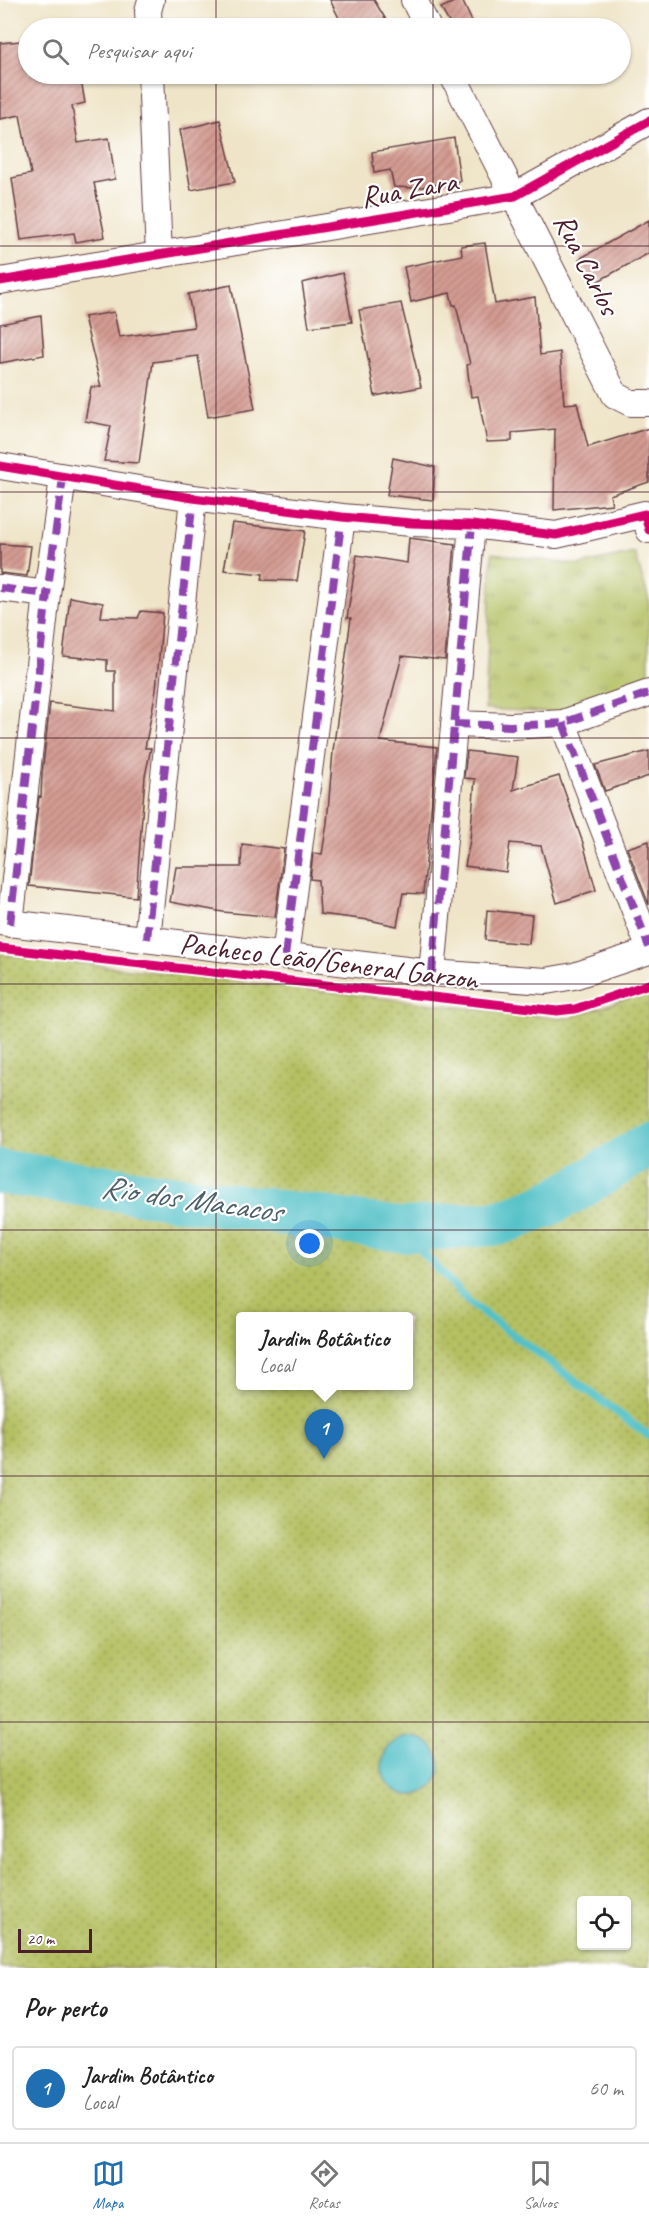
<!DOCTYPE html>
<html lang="pt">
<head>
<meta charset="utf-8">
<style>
	:root { --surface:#fff; --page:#f6f6f6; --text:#222; --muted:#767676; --line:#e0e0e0; --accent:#1f6fb2 }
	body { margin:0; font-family:Caveat,sans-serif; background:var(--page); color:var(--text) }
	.controls { position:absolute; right:18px; bottom:18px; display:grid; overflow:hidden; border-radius:6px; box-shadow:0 2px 4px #0004 }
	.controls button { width:54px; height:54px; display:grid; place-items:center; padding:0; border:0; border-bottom:2px solid var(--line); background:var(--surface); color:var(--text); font:30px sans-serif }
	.scale { position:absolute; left:18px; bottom:15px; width:74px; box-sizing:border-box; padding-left:6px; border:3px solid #4a1f2b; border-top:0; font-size:16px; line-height:21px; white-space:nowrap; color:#4a1f2b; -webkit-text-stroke:4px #fff; paint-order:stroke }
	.you { position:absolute; left:310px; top:1244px; width:21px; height:21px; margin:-15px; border:4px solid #fff; border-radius:50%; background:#1a73e8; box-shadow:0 0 0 9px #1a73e833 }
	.badge { display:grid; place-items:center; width:39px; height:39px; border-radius:50%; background:var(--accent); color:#fff; font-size:20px; font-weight:700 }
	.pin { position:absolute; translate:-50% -50px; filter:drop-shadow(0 2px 3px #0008) }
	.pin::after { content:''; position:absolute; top:32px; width:21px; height:18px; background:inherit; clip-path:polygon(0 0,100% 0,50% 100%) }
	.popup { position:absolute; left:236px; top:1312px; width:177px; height:78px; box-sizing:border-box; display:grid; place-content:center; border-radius:6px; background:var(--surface); filter:drop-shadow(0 2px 4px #0005); font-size:20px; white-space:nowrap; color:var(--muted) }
	.popup b { font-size:22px; color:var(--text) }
	.popup::after { content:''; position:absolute; left:50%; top:100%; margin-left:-12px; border:12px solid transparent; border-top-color:var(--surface) }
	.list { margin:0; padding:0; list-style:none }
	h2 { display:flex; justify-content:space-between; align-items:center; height:78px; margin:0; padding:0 24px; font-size:26px }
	h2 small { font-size:20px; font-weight:400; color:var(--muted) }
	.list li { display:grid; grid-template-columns:39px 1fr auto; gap:18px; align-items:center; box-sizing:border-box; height:84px; margin:0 12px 12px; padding:0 12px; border:2px solid var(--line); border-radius:6px }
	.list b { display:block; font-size:22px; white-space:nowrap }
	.list p { margin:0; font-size:20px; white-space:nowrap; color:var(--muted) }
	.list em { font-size:20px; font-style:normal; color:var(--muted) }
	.icon { flex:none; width:33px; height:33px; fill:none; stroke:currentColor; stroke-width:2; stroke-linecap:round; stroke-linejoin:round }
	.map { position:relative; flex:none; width:649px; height:1968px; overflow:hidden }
	.search { position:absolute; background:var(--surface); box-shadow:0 2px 4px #0004; left:18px; right:18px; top:18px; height:66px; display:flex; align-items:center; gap:15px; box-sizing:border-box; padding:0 21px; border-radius:33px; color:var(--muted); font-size:22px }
	.sheet { height:174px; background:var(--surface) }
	nav { display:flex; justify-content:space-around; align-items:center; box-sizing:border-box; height:84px; border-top:2px solid var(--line); background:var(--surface); font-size:16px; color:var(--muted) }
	nav a { display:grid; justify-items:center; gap:3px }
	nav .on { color:var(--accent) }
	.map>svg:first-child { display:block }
	.grass { fill:url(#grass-tufts); stroke:#7f7046; stroke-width:1.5 }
	.garden { fill:url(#garden-dots); stroke:#7f7046; stroke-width:1.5; fill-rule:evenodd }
	.water { fill:#52c1c7; stroke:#4e7079; stroke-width:1.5 }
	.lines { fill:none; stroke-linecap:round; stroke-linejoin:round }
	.stream { stroke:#52c1c7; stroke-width:8 }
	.river { stroke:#52c1c7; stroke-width:45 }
	.building { fill:url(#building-hatch) }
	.minor-casing { stroke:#633d42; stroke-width:28 }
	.minor { stroke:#fff; stroke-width:26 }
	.quiet { stroke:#8e44ad; stroke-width:8; stroke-dasharray:15 8; stroke-linecap:butt }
	.cycleway-casing { stroke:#fff; stroke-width:13 }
	.cycleway { stroke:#d6006c; stroke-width:9 }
	.grid { fill:none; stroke:#4a1f2b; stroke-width:1.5; stroke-opacity:0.55 }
	.labels { text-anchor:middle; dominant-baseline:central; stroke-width:4.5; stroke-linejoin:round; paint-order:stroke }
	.street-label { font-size:30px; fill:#4a1f2b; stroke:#fff }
	.water-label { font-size:32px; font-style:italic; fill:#4d6069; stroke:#fff }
</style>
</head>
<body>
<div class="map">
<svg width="649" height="1968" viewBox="0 0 649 1968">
	<defs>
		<pattern id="grass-tufts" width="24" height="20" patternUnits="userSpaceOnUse" patternTransform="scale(1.5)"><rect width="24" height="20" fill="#b4c062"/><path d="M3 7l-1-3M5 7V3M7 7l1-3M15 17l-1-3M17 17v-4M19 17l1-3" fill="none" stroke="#949b51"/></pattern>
		<pattern id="garden-dots" width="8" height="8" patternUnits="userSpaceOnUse" patternTransform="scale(1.5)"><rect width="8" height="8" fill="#b4c062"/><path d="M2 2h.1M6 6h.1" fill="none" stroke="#949b51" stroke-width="1.8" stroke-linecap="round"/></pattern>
		<pattern id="building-hatch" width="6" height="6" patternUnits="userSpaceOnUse" patternTransform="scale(1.5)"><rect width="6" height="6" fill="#d49c93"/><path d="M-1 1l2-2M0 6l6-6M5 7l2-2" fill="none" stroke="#ae7f78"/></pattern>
	</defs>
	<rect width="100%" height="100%" fill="#fff"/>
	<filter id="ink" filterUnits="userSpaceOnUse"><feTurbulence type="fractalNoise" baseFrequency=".0167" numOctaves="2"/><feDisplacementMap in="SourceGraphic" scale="12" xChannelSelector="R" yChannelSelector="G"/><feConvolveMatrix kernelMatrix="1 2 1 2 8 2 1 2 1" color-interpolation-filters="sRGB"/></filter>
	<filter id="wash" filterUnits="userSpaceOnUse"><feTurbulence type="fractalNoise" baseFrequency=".008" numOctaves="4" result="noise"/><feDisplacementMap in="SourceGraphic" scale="24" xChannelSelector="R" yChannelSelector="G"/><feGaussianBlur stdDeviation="1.35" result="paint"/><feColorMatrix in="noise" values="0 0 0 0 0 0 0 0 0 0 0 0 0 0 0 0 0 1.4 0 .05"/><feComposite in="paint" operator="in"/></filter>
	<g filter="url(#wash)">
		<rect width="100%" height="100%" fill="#efe4c7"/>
		<path class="grass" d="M492 553 579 565 635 553 649 600V685L562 713 485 709Z"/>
		<path class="garden" d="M0 954 555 1018H569L649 991V1968H0ZM240 1316H408V1386H240ZM582 1900H626V1946H582Z"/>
		<path class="water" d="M382 1766a29 29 0 1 1 58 0a29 29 0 1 1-58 0Z"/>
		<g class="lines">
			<path class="stream" d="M402 1230 470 1303 649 1436"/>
			<path class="river" d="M0 1172 402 1230 499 1223 543 1207 577 1189 649 1144"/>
		</g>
		<g id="blocks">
			<path class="building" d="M330 0H374L391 28H344Z
				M458 0H462L475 28H452L441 8Z
				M21 41 28 64V74H80L85 103 72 106 78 143 109 138 115 179 94 183 105 237 76 242 74 233 21 240 12 178 31 174 20 115 0 119V43Z
				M220 120 235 182 191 190 180 130Z
				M454 138 460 181 415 188 394 187 390 170 374 173 372 152Z
				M649 220V253L593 284 579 259Z
				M485 243 495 304 535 297 540 355 560 352 564 404 577 403 588 447 649 428V482L610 495 612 504 554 510 555 429 512 433V441L487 442 478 396 471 397 467 365 470 364 456 305H453L450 293 411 302 404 267 462 255 461 246Z
				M343 273 352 322 309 327 302 283Z
				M231 285 255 409 208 417 198 356 153 362 139 463 104 461 111 426 85 421 91 387H101L84 317 114 312 119 337 194 327 188 294Z
				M401 303 421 387 375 396 359 310Z
				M41 316 44 355 0 363V324Z
				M393 458 435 467 433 500 387 495Z
				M232 523 305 531 297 581 262 580 263 574 224 570Z
				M409 538 455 544 445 660 402 656 380 741 437 747 423 894 403 893 397 926 369 920 320 914 318 880 310 879 313 853 322 854 327 823 333 751 351 618H347L357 555 407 563Z
				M0 544 31 546 27 576 0 573Z
				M70 597 103 603 101 617 138 618 141 611 163 613 156 690 145 748H151L145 776 136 897 29 886 39 796 41 797 42 774 50 703 115 711V671H107V660L63 656Z
				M467 751 518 757 513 790 559 776 583 843 596 890 557 903 541 846 510 843 506 872 465 866 470 840 475 779 464 778Z
				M649 751V776L605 791 595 765Z
				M649 841V905L627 848Z
				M242 844 284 849 275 917 223 912 170 902 176 867H241Z
				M487 910 532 915 529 944 485 940Z"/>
		</g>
	</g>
	<g filter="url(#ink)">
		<use href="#blocks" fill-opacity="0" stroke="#633d42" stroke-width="1.5"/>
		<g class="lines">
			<g class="minor-casing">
				<path id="minor" d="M414 0 428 28
					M149 28 148 11 151 0
					M151 74 159 255
					M452 74 615 395 631 403H649
					M0 281 515 196 649 121
					M0 466 193 498 342 517 412 523 472 525 556 535 645 514 649 530
					M0 588 47 594
					M563 723 649 947
					M454 724 511 726 563 723 649 693
					M0 922 432 973 546 981 574 976 649 951
					M10 924 47 594 63 478
					M147 939 193 498
					M285 956 342 517
					M432 973 472 525"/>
			</g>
			<use href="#minor" class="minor"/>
			<path class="quiet" d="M0 588 47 594
				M563 723 649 947
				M454 724 511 726 563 723 649 693
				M10 924 47 594 63 478
				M147 939 193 498
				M285 956 342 517
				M432 973 472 525"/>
			<g class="cycleway-casing">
				<path id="cycleway" d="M0 281 515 196 649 121
					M0 466 193 498 342 517 412 523 472 525 556 535 645 514 649 530
					M0 948 557 1011 575 1009 649 984"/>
			</g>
			<use href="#cycleway" class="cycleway"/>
		</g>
	</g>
	<path class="grid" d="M216 0V28M433 0V28M216 74V1968M433 74V1968M0 246H649M0 492H649M0 738H649M0 984H649M0 1230H649M0 1476H649M0 1722H649"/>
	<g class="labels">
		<g class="street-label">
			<text transform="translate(409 189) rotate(-10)">Rua Zara</text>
			<text transform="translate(587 264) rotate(63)">Rua Carlos</text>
			<text transform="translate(329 961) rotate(7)">Pacheco Leão/General Garzon</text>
		</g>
		<g class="water-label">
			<text transform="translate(191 1199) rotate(8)">Rio dos Macacos</text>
		</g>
	</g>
</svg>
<div class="controls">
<button><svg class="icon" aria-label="locate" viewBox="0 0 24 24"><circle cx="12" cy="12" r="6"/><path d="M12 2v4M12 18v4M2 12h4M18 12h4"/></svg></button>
</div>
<div class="scale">20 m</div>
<div class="you"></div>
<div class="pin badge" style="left:324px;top:1459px">1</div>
<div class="popup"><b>Jardim Botântico</b>Local</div>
<div class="search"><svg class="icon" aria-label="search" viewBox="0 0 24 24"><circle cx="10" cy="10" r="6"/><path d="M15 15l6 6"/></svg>Pesquisar aqui</div>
</div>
<section class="sheet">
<h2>Por perto<small></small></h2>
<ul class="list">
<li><span class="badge">1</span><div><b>Jardim Botântico</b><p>Local</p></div><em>60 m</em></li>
</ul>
</section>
<nav>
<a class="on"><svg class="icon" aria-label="map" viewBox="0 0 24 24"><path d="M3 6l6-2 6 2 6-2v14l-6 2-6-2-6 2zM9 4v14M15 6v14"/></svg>Mapa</a>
<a><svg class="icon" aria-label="directions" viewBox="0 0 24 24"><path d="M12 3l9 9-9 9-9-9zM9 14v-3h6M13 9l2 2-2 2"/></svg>Rotas</a>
<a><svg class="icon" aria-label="saved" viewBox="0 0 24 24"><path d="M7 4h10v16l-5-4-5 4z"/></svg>Salvos</a>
</nav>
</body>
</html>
